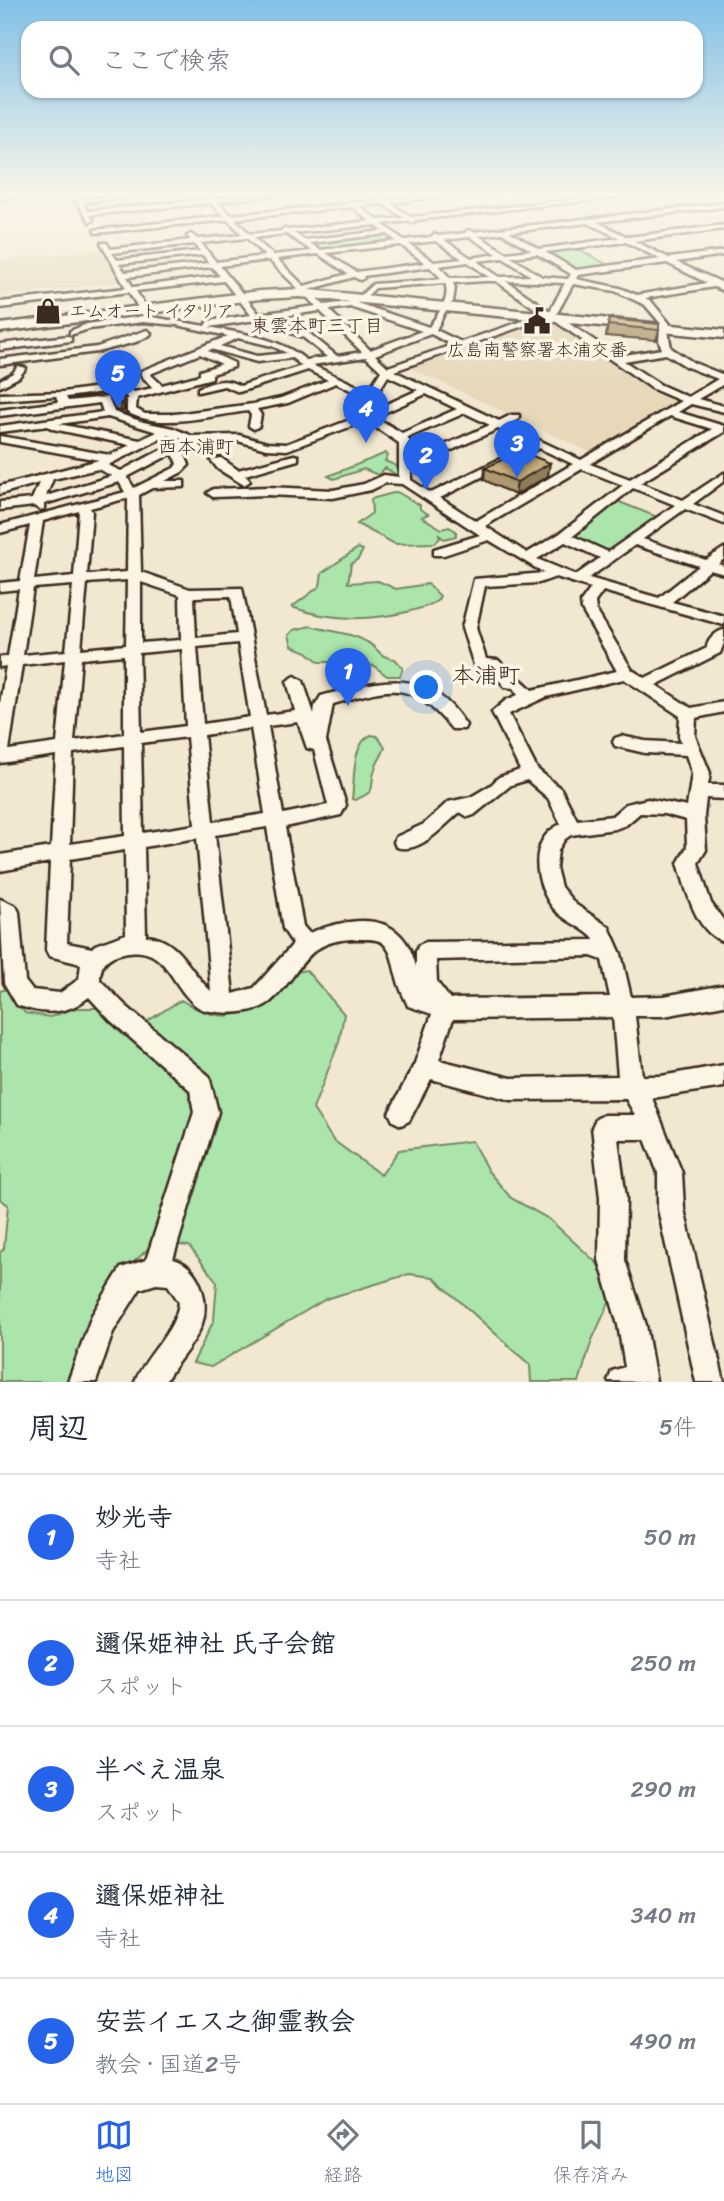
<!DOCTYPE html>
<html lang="ja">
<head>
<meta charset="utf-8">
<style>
	:root { --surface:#fff; --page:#f6f6f7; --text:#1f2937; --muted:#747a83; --line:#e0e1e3; --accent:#2563eb }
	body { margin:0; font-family:Sriracha,"Klee One",sans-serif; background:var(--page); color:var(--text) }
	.you { position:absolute; left:427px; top:688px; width:24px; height:24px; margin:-18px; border:5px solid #fff; border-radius:50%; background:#1a73e8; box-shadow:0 0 0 10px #1a73e833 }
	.badge { display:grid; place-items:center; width:46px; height:46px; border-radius:50%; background:var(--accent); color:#fff; font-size:23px; font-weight:700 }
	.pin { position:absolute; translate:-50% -58px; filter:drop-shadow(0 2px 4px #0008) }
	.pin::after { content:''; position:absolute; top:37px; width:24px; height:21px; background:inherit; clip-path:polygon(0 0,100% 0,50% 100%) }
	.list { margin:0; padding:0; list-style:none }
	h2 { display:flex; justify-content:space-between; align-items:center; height:91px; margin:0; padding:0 28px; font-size:30px }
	h2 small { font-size:23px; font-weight:400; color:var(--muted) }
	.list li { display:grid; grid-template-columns:46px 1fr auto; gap:21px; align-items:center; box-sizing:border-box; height:126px; padding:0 28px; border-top:2px solid var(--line) }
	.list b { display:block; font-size:26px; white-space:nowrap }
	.list p { margin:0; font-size:23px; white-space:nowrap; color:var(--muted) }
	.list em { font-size:23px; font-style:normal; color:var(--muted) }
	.icon { flex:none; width:38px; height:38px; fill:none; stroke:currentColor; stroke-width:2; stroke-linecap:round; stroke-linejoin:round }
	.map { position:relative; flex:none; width:724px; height:1382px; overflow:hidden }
	.search { position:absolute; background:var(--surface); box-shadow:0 2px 5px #0004; left:21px; right:21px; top:21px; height:77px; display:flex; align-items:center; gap:18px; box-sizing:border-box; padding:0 24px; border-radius:21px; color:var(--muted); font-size:26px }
	.sheet { height:721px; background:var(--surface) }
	nav { display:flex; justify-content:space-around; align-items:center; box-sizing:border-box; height:98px; border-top:2px solid var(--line); background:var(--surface); font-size:19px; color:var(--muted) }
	nav a { display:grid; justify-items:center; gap:4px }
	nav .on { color:var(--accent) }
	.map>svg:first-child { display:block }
	.built { fill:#e6d8b9 }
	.green { fill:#abe5ab; stroke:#738864; stroke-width:2 }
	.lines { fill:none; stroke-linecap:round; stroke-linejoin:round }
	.minor-casing { stroke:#3b2a1e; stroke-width:5 }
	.highway-casing { stroke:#3b2a1e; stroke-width:5 }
	.minor { fill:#fcf5e5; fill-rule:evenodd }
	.highway { fill:#fcf5e5; fill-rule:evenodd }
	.wall { fill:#ae996f; stroke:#3b2a1e; stroke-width:2 }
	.shaded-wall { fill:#8d7d5a; stroke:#3b2a1e; stroke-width:2 }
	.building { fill:#cab281; stroke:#3b2a1e; stroke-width:2 }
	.labels { text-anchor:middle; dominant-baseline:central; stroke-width:7; stroke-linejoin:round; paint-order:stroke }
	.far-poi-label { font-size:18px; fill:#3b2a1e; stroke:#fcf5e5; text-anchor:start }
	.far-neighbourhood-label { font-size:19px; fill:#3b2a1e; stroke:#fcf5e5 }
	.neighbourhood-label { font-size:23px; fill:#3b2a1e; stroke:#fcf5e5 }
</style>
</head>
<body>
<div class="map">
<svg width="724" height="1382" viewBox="0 0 724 1382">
	<rect width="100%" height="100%" fill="#f2e8d1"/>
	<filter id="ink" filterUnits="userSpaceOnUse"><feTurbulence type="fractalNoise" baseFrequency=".0143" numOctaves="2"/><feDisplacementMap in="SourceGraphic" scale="14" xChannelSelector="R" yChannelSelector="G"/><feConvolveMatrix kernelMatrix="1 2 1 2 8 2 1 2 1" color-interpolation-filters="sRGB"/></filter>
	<g filter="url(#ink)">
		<path class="built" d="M103 249 121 282 0 296V260Z
			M530 322 559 324 683 401 594 454 406 366Z"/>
		<path class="green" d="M388 233 401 241 321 251 306 242Z
			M576 248 610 266 577 272 542 252Z
			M386 453 388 456 385 461 399 467 400 477 385 468 378 475 364 469 334 479 328 476Z
			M397 492 420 505V509L428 514 422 517 442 529 449 527 456 531V536L444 539 439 535 440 538 435 543 395 544 357 524 372 513 371 499Z
			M614 500 660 518 609 553 570 538Z
			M358 548 363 550 358 559 351 564 348 583 378 581 396 589 428 584 440 596 438 600C430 607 417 609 407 612 368 621 330 621 292 607L320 586 322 573Z
			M311 626C330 632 350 632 367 642 378 648 381 659 395 659L403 668 400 676H387L374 666 354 662H319L307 652 292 646 289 635 294 630Z
			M371 735 377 736 385 747C383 755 377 761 375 769 368 788 380 790 355 800L352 799C355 780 351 744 371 735Z
			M306 970 344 1014 339 1042 313 1109 333 1140 381 1175 399 1150 472 1141 488 1171 511 1198 549 1219 597 1263 613 1294 592 1340 579 1382H531L530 1365 433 1277 409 1274 326 1299 211 1367 193 1363 214 1320 217 1282 189 1246 154 1243 128 1268 94 1313 66 1382H0V1253L4 1248 8 1205 0 1199V991L7 989 25 1013 50 1017 76 1008H97L124 1036 181 1000C253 1046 257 977 306 970Z"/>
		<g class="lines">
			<g class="minor-casing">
				<path id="minor" d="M0 195H26L0 199Z
					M72 195H78L81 199 147 195 83 203 88 211 208 199 204 195H210L214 199 275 195 218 202 231 215 347 204 337 195H344L354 203 379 200 372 195H379L386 200 453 195 391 203 411 217 618 195H638L416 220 413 223 409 221 382 224 404 240 431 237 434 234 439 236 465 233 468 230 473 232 724 203V207L597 222 628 237 724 225V229L634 241 669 258 724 251V255L676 262 721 282 724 291 714 287 645 298 651 301 670 324 667 326 671 348 694 363 724 375V384L698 399 724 406V412L691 404 678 412 724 426V432L640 483 683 500 724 473V481L693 504 724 516V524L685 509 643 539 706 560 724 548V559L718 564 724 566V574L710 570 672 602 724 616V625L603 591 595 602 596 610 632 670 645 678 707 648C707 640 717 631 724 630V643L720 653 656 685 691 708 724 702V712L696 718 695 736 710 773 708 785H724V799L706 798 704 816 706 850 698 863 711 903 724 921V942C694 931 687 890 678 863L687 847 686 820 664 814 640 813 626 825 615 829 571 835 565 839 558 850 556 868 561 887 575 904 609 927 621 954 631 997 664 996 724 985V1005L664 1016H635L642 1076H661L724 1065V1087L652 1098 682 1173 684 1209 724 1382H696L658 1209V1173L645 1139H618L626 1198 625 1260 646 1325 656 1382 608 1381 612 1371 625 1367 618 1325 599 1260 600 1198 592 1127 596 1119 604 1115H635L626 1099 511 1100 431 1079 409 1121 401 1125 393 1121 389 1113 415 1063 432 1014 408 1006C405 998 400 990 398 981 393 968 394 952 382 942 375 938 364 939 356 939 302 939 303 974 270 1002 257 1012 234 1014 218 1012 211 1011 204 1011 198 1007 168 986 168 938 116 955 104 959 100 968 100 980L126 1006 209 1076 218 1112 173 1259C186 1262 195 1272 200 1284 217 1328 184 1348 165 1382H135C146 1354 176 1332 179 1302L168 1285 156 1284 140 1289 113 1332 96 1382H68L92 1315 121 1268 146 1260 194 1112 190 1090 110 1020 89 997C66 1015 44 1015 17 1005L4 983 0 899 16 906 19 912 25 981 32 990 60 993 79 979 81 964 49 956 46 950 50 862 0 871V855L51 847 56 755 0 763V704L6 666 0 667V657L8 656 19 589 0 591V583L20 581 30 525 0 533V525L125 492 119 482 44 504V509L40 510 34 506 0 510V502L32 499 39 483 0 494V486L99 460 0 442V436L110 455 130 445 53 429 48 426 0 432V426L103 412 100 403 0 416V410L58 402 56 396 0 400V394L63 392 121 384 134 392 153 388 141 375V371L228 336 177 325 143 322 89 329 70 335V331L87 324 143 316 129 292 0 308V302L126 288 101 243H107L110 249 191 240 187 236 191 234 198 239 243 235 228 220 96 233 94 230 224 216 211 203 90 215 93 220 90 222ZM383 204 404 218 378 220 359 206ZM352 207 370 221 288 230 284 228 281 231 250 234 235 219ZM588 223 619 238 539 249 510 232ZM375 225 383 231 304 240 294 233ZM502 233 531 250 506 253 479 236ZM286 234 312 251 273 255 254 238ZM387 234 396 241 320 250 310 243ZM470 237 497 254 471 258 444 240ZM247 238 265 256 216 262 201 243ZM436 241 462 259 434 262 409 244ZM626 242 660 259 576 270 545 252ZM194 244 200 251 117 260 112 253ZM401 245 425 263 356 272 326 253ZM318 254 348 274 304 286 277 259ZM537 254 571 274 568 279 542 277 511 257ZM203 255 209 263 125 272 119 264ZM503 258 531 276 499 277 477 261ZM269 260 316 306 259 314 220 266ZM468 262 489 277 450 278 439 266ZM667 263 707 283 637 295 620 288 576 279 578 275ZM212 267 220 276 133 287 127 277ZM430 267 442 279 373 284 361 295H355L348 302 324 305 308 290 354 277 360 280 364 278 363 276ZM224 281 251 315 208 321 205 326 152 317 136 291ZM485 281H496L543 314 461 342 436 330 449 304 453 302 455 288 453 283ZM506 281 565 283 550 311ZM445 283C451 300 438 313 429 327L357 303 361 296H367L375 288ZM573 284 615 291 645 305 663 326 660 328 659 341 662 349 618 356 556 315ZM350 307 422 331 370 350 329 310ZM320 311 362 352 337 356 310 334 268 318ZM549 317 653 389 681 401 581 460 507 425 519 419V415H511L499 421 394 371ZM256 320 304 338 327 357 306 360C279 337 242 334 209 327ZM431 334 452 345 388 367 375 355ZM238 338 272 346 287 353 257 356 220 346ZM211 349 257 362 292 358 302 366 240 386C224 377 215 382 198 388V392L224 386 239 392 308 370 328 380 281 398 253 404 175 414H145L136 409 137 398 212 378V374L234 367V363L208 351ZM200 354 222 364 200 371V375L162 385 150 374ZM666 354 687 367 718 379 688 397 661 385 624 361ZM366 357 381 371 368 391 312 365ZM388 376 418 390 363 415 286 444 267 443 239 435 192 436 173 428 143 422 114 412 108 397 68 401 66 397 119 390 127 397V412C160 431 212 415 248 411L251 415 249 426 254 429 259 426 261 415 257 409 288 403 336 383 365 397 361 403 362 405H370ZM426 394 457 409 402 433 375 417ZM465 413 490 425 422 455 411 458V443L407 438ZM670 416 712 429 630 479 590 464ZM108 417 157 432 140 440 59 424ZM366 421 399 443V477L384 475 364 484 333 490 268 487 213 489 207 493 213 497 268 495 333 498 371 490 386 483 402 484 480 535 434 549V555H444L489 540 544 573 474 579 462 628 475 668H489L505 687 513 688 518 695 506 700 492 712 520 770 499 777 491 785 471 797 448 802 424 824 396 837 394 842 396 847C420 855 444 825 460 812L468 817 474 815 511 785 527 780 548 798 561 824C526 839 535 887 555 910 567 923 584 927 595 940L426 942 419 945 416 951V967C403 909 353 916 309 933L303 926 285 827 341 815 346 805 326 741 333 704C391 687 410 678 452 729H464L466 725C427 664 380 680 321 696L315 706 314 714 303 681 295 676 287 681 295 711 266 715 242 588 190 589 141 572 139 495 152 488 184 487V481H165L182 472 189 465 182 448 193 442 238 441 266 449 287 450ZM498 429 530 444 431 493 411 480V465L430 460ZM168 435 182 439 121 471 108 465ZM539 448 573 464 476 521 440 498ZM173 453 177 464 174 468 134 488 127 477ZM98 469 112 476 46 496 53 479ZM582 469 623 485 559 534 527 553 485 526ZM633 488 675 505 608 552 573 536ZM128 498 127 572 87 575 92 512 90 508ZM79 511 74 576 34 580 43 521ZM565 542 600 558 576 575 537 559ZM635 545 699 566 659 598 589 578ZM556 577 591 588 581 602 582 610 617 671 532 690C521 678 510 672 498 660L486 659 476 628 485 586 539 583ZM127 580 126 645 81 649 87 583ZM141 582 180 595 181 640 141 643ZM73 585 66 651 23 655 33 588ZM231 596 237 634 196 638 194 597ZM238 643 250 717 203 724 197 647ZM182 649 186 726 141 732 139 653ZM124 655V734L74 741 81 659ZM65 660 57 743 9 750 22 665ZM624 679 680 716 679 736 681 743 645 741 621 736 615 738 613 742 615 746 645 753 686 755 692 773 687 807 648 799 626 804 612 816 577 820 561 789 537 769 509 714 546 697ZM298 722 307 748 314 750 328 805 283 814 268 726ZM251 728 265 814 213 822 204 735ZM187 737 195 825 143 833 141 743ZM124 746 125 836 70 844 73 753ZM267 827 283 929 293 944 254 988 233 994 215 835ZM197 838 211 991C189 972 179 938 146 936L144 847ZM125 850 126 934 95 945 92 948 67 943 70 859ZM591 956 602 960 610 997 450 999 437 982 436 960ZM613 1017 618 1076 511 1078 439 1060 453 1019Z
					M147 330 151 333 150 335 136 342 97 352 0 365V359L97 347Z
					M68 336 71 337V341L0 350V344Z
					M18 366 26 368 19 377 0 387V380L13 373Z
					M294 455 298 456V460L245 475 250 481 244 485 218 469 211 460 221 458 238 470Z"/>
			</g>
			<g class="highway-casing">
				<path id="highway" d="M300 289 724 330V338L300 297 260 299 0 332V324L260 291Z"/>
			</g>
			<use href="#minor" class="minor"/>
			<use href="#highway" class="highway"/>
		</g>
		<path class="wall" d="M609 319 659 330 656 340 606 336Z
			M110 391 124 406V411L121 412 116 410 112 399Z
			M485 468 548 476 515 495 484 480Z"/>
		<path class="shaded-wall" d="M123 398 124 411 121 412 120 403Z
			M550 463 548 476 515 495 517 482Z"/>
		<path class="building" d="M609 319 659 324V330L608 325Z
			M120 389 123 398V403H120L114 401 110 391Z
			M520 451 550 463 517 482 485 468Z"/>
	</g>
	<linearGradient id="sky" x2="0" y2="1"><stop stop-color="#81c1e6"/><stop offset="0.5" stop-color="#f9f5ea"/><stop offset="1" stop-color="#f9f5ea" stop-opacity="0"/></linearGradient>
	<rect width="724" height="388" fill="url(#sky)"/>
	<defs>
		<g id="shop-bare" transform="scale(2.1)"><path d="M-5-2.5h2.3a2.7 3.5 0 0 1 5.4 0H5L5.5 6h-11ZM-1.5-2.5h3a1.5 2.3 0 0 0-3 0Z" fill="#3b2a1e" stroke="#fcf5e5" stroke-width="2.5" paint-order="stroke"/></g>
		<g id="civic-bare" transform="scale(2.1)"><path d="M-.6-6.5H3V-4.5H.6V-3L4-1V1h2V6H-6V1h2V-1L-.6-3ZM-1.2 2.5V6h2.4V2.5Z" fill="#3b2a1e" stroke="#fcf5e5" stroke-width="2.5" paint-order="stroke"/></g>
	</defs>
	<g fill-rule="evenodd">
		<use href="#shop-bare" x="48" y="311"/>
		<use href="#civic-bare" x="537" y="321"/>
	</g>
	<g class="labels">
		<g class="far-poi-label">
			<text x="69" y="311">エムオート イタリア</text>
			<text x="537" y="350" text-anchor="middle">広島南警察署本浦交番</text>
		</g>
		<g class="far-neighbourhood-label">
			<text x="317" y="325">東雲本町三丁目</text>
			<text x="196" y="446">西本浦町</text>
		</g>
		<g class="neighbourhood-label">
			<text x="486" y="675">本浦町</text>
		</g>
	</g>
</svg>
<div class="you"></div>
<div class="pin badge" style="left:348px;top:706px">1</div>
<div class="pin badge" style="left:426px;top:490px">2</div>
<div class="pin badge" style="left:517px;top:478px">3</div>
<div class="pin badge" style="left:366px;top:443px">4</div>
<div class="pin badge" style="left:118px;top:408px">5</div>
<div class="search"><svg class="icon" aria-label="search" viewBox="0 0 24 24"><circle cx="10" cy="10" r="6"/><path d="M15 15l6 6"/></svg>ここで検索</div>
</div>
<section class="sheet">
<h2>周辺<small>5件</small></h2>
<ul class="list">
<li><span class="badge">1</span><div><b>妙光寺</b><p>寺社</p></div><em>50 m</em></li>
<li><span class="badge">2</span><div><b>邇保姫神社 氏子会館</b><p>スポット</p></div><em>250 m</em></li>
<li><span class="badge">3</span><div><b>半べえ温泉</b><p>スポット</p></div><em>290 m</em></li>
<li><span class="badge">4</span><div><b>邇保姫神社</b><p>寺社</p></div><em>340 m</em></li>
<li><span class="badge">5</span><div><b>安芸イエス之御霊教会</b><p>教会 · 国道2号</p></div><em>490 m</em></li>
</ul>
</section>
<nav>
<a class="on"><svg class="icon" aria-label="map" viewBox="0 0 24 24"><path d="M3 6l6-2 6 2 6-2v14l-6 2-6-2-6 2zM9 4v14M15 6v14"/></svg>地図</a>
<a><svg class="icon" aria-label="directions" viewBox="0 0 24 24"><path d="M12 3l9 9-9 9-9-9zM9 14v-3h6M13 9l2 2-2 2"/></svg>経路</a>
<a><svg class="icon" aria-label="saved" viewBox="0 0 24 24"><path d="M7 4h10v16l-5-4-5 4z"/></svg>保存済み</a>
</nav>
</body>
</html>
